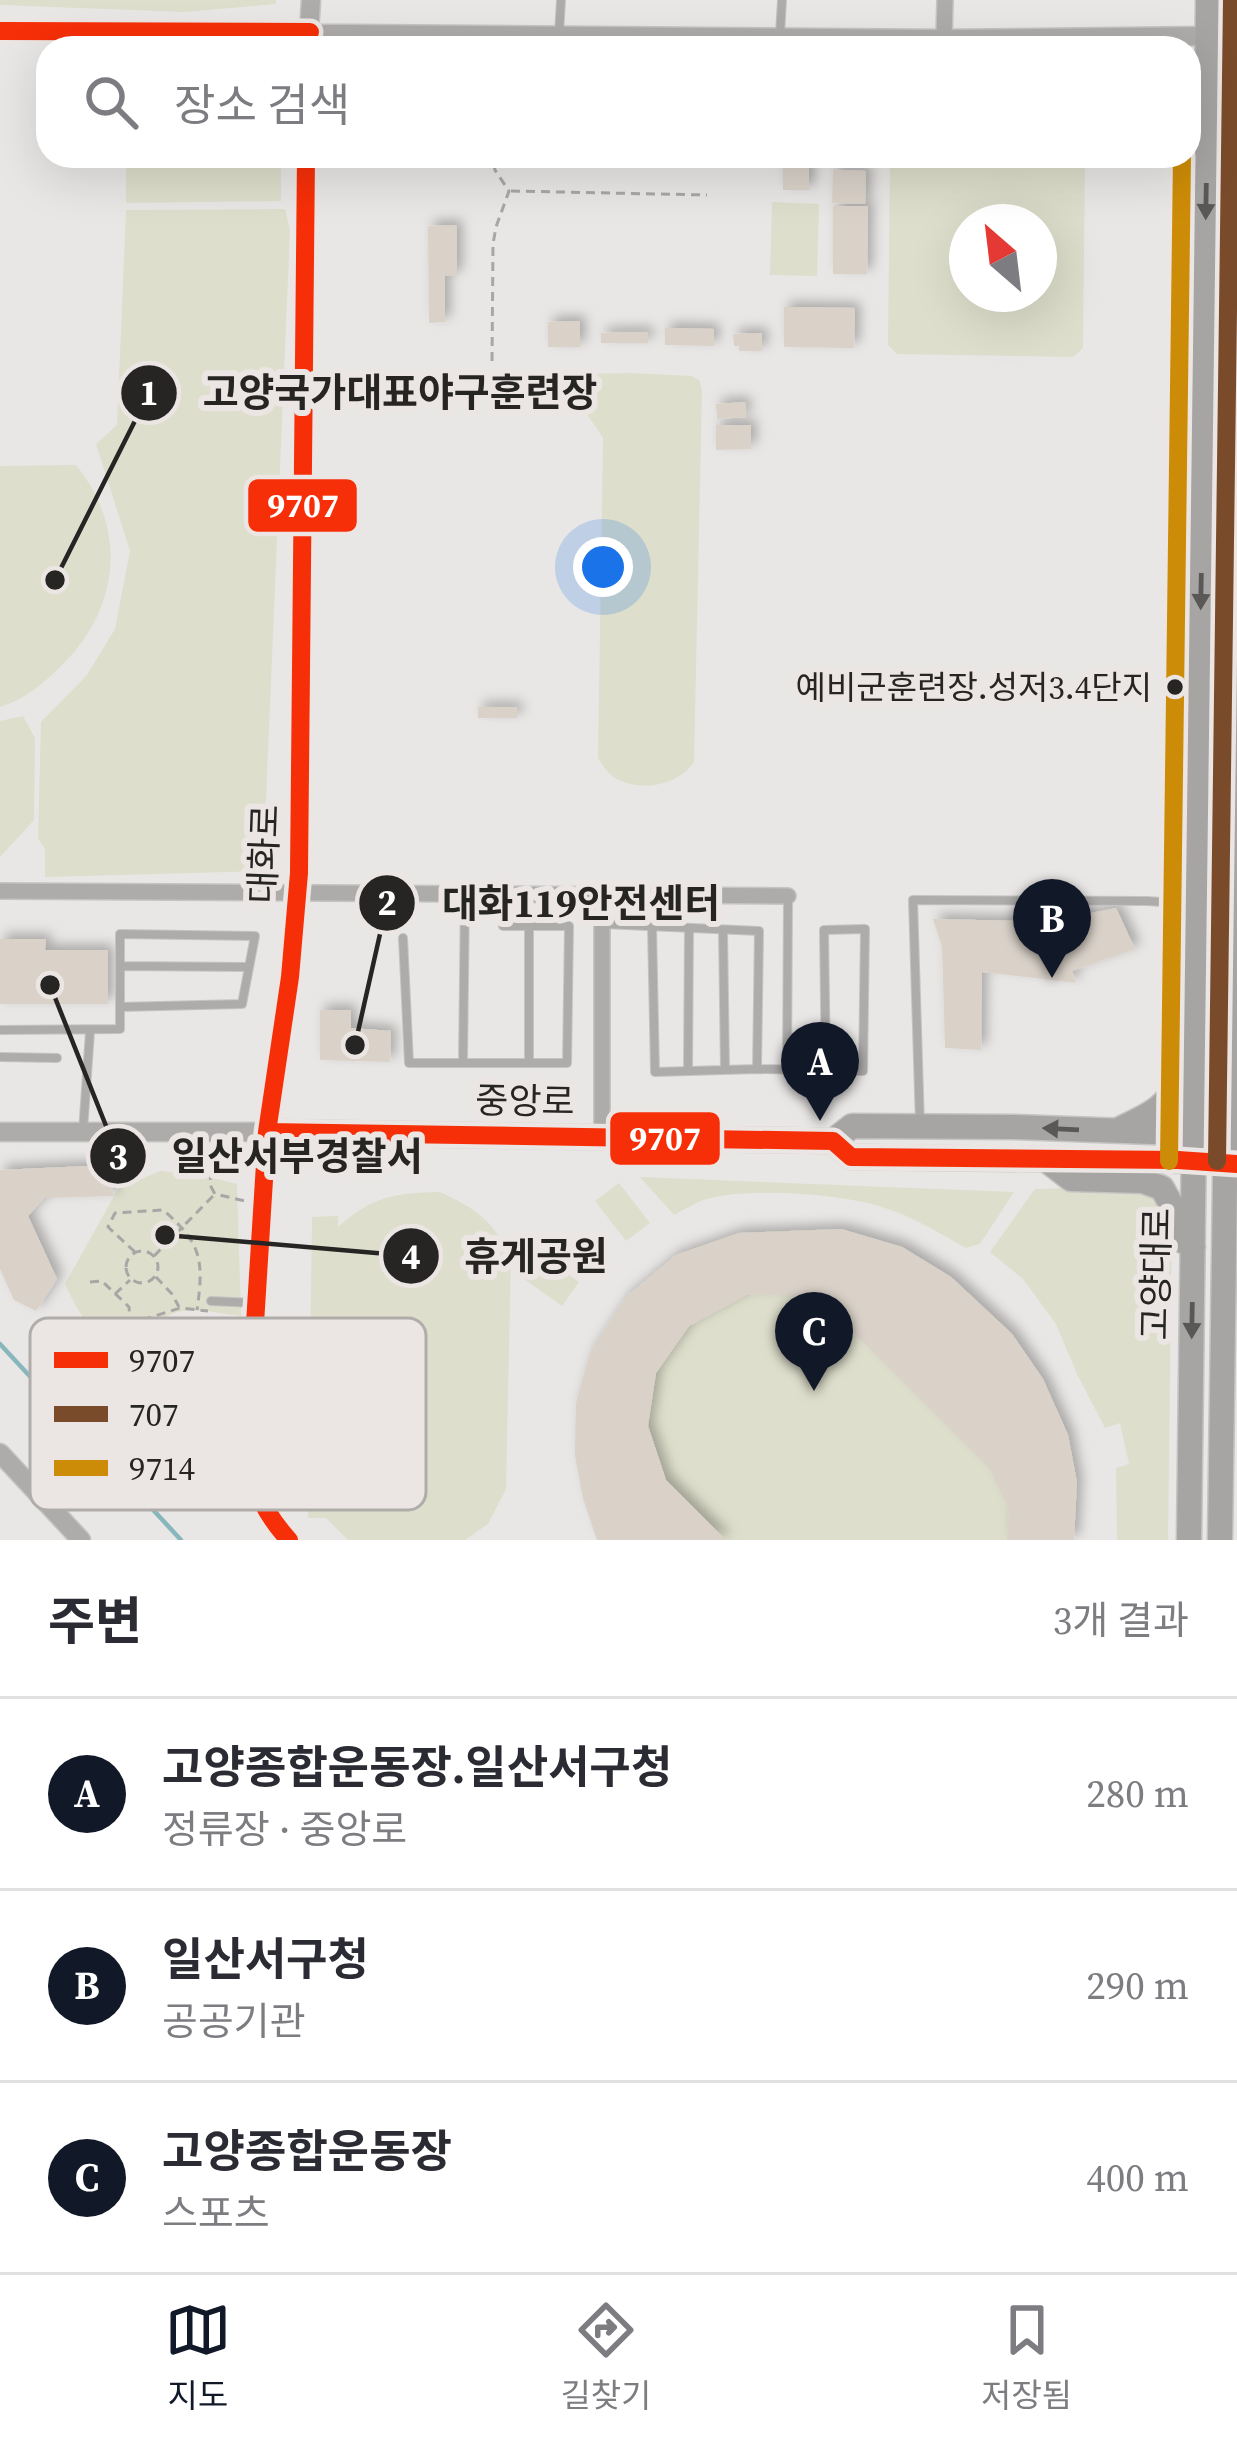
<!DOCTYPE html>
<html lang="ko">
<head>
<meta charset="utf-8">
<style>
	:root { --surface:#fff; --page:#f2f2f3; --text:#2b2b33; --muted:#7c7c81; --line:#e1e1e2; --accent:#111827 }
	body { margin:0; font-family:"Source Serif 4","Noto Sans KR",serif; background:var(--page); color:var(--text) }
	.compass { position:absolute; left:949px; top:204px; width:108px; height:108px; border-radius:50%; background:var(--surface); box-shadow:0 12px 48px #0002; rotate:332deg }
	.you { position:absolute; left:603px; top:567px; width:42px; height:42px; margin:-30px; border:9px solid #fff; border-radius:50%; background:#1a73e8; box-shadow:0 0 0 18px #1a73e833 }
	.badge { display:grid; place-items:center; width:78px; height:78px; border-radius:50%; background:var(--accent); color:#fff; font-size:39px; font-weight:700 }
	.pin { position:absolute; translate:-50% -99px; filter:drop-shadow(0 3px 6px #0008) }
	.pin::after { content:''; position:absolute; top:63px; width:42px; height:36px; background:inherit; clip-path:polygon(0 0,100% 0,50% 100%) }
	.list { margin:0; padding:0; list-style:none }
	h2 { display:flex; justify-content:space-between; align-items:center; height:156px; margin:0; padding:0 48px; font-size:51px }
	h2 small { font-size:39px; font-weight:400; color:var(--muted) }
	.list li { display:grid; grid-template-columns:78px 1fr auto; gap:36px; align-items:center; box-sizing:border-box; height:192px; padding:0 48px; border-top:3px solid var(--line) }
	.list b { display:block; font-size:45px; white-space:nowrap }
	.list p { margin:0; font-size:39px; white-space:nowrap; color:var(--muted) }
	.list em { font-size:39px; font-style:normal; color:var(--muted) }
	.icon { flex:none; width:66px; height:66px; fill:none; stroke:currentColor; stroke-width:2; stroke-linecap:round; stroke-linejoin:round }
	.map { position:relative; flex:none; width:1237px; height:1540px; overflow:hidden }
	.search { position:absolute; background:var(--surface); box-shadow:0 12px 48px #0002; left:36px; right:36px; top:36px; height:132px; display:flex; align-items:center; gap:30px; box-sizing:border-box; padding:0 42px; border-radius:36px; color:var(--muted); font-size:45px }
	.sheet { height:732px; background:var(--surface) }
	nav { display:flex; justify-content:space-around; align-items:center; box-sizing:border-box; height:168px; border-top:3px solid var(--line); background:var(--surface); font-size:33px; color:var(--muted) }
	nav a { display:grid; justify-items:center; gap:6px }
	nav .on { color:var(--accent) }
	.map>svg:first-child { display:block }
	.green { fill:#dddecb; fill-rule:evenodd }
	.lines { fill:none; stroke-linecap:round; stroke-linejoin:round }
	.stream { stroke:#88b6bd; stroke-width:4.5 }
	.building { fill:#dad2c9; filter:url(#shadow) }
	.service-casing { stroke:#c5c4c3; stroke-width:10 }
	.minor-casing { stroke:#c5c4c3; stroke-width:18 }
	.tertiary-casing { stroke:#c5c4c3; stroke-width:21 }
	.secondary-casing { stroke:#c5c4c3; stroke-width:24 }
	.primary-casing { stroke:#c5c4c3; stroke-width:27 }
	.path { stroke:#a8a7a6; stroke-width:3; stroke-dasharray:9 6; stroke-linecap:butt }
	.service { stroke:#adacab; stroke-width:8 }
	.minor { stroke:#adacab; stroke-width:15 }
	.tertiary { stroke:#adacab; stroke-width:18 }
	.secondary { stroke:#adacaa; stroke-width:21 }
	.primary { stroke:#a6a5a4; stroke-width:24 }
	.bus-1-casing { stroke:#ebe6e3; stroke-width:27 }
	.bus-2-casing { stroke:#ebe6e3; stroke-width:27 }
	.bus-3-casing { stroke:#ebe6e3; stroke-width:27 }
	.bus-1 { stroke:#f72f08; stroke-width:18 }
	.bus-2 { stroke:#7a4b2a; stroke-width:18 }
	.bus-3 { stroke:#cd8c07; stroke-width:18 }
	.oneway { fill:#5a5857 }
	.bus-dot { fill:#272524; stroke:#ebe6e3; stroke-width:4.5 }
	.labels { text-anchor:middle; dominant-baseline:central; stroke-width:12; stroke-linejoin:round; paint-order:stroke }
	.bus-label { font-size:33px; fill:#272524; stroke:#ebe6e3; text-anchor:end }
	.street-label { font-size:36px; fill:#272524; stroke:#ebe6e3 }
	.key { fill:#ebe6e3; stroke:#b0acaa; stroke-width:3 }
	.key-label { font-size:33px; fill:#272524 }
	.leader { fill:none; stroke:#272524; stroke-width:4.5 }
	.callout-dot { fill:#272524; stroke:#ebe6e3; stroke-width:4.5 }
	.mark-label { font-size:36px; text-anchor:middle; font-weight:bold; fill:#fff }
	.callout-label { font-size:39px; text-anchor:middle; font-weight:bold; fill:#272524; stroke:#ebe6e3; stroke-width:12; stroke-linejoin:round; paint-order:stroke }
	.line-badge { stroke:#ebe6e3; stroke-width:4.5 }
	.badge-label { font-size:33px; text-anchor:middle; font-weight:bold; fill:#fff }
</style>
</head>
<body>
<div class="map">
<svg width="1237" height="1540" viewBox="0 0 1237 1540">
	<defs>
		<filter id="shadow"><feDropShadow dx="5.5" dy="-5.5" stdDeviation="6" flood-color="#0004"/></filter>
	</defs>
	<rect width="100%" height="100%" fill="#e9e7e5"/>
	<path class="green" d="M0 0H276V4L185 12 0 5Z
		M126 156H281V201L126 203Z
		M890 156H1085L1083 348 1073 357 897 354 888 345ZM967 222H1039V294H967Z
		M772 202 819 204 817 276 770 275Z
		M285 209 290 230 263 871 45 877V849L38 838 41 722 87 675 115 629 130 551 96 444 117 425 126 210Z
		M630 373 692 376 700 381 702 391 694 762C680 784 644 792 619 780 609 776 604 767 598 758L603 438C593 421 576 403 574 384L583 374Z
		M76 465C128 529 120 609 61 666 42 685 25 699 0 707V466Z
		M23 716 35 738 34 820 0 857V721Z
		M160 1171 203 1175 237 1184 241 1316C221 1314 195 1307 175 1313 164 1316 153 1325 141 1329 97 1349 81 1319 65 1284L118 1189Z
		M640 1177 1014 1192 980 1244 966 1248C939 1233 912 1216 882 1207 842 1194 748 1187 707 1199 696 1202 684 1210 674 1215Z
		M619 1183 650 1223 626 1241 595 1201Z
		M1146 1186 1172 1216 1168 1540H1117L1116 1468 1129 1464 1120 1423 1105 1428 1077 1374 1056 1324 1023 1279 990 1252 1035 1189Z
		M440 1192C478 1210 490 1219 511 1255L506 1489 488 1524 465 1540H348L326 1518H308L312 1217 338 1216V1227C373 1196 395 1193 440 1192Z
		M841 1229 1068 1435 1077 1482 1074 1540H597L583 1498 575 1455 576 1404 590 1353 626 1297 676 1255 739 1233Z
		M539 1252 579 1282 562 1306 520 1276Z"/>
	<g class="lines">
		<path class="stream" d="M0 1344 181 1540"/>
	</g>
	<path class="building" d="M783 162H809V190H783Z
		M833 170 866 171 865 204 832 203Z
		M833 206H868L867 274H833Z
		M457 225V276H445V322L429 323 428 226Z
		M784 307 855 308 854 348 784 347Z
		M580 321V347H548V322Z
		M665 328 714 329V346L665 345Z
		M622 332H648V343H601V333Z
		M762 333V351H739V346H734L733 334Z
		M745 402 746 417 717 419 716 404Z
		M716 425H751V449L716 450Z
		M478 707H517V718H478Z
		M1116 908 1135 949 1072 971 1076 983 982 972 981 1050 945 1048 942 947 933 919 1066 922 1067 918Z
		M0 939H46L45 950H108V1004H0Z
		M320 1010H351V1028L391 1031 390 1062 320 1060Z
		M109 1165 114 1196 44 1198 28 1216 57 1279 36 1311 14 1300 0 1269V1170Z
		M841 1229 902 1247 951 1277 1012 1334 1043 1379 1068 1435 1077 1482 1074 1540H1007L1009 1510 990 1469 839 1318 794 1296 748 1294 689 1326 656 1373 648 1426 666 1480 726 1540H597L583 1498 575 1455 576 1403 590 1353 626 1297 676 1255 739 1233Z"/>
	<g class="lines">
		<g class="service-casing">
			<path id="service" d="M559 34 561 0
				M780 34 782 0
				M603 924 759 931 757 1069
				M529 926V1062
				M652 927 655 1072 757 1069 863 1071 865 929 824 930 826 1071
				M723 930 725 1070
				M403 938 409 1063H567L569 926H503
				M120 966 249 967
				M0 1030 120 1029V934L255 936 242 1004 120 1007
				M0 1057 57 1058
				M463 1062 465 894
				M787 1070 788 897
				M688 1071 689 929
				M920 1125 913 900 1147 901 1189 904
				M83 1131 90 1032
				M211 1301 255 1303"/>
		</g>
		<g class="minor-casing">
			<path id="minor" d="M944 39 945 0
				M0 891 788 896
				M602 894V1138"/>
		</g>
		<g class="tertiary-casing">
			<path id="tertiary" d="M0 31 944 39 1208 36
				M308 48 311 0
				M0 1132H267
				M0 1453 81 1540
				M289 1540C264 1514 250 1487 247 1451L267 1132 290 977 299 873 306 156"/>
		</g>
		<g class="secondary-casing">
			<path id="secondary" d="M1208 36 1237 35"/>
		</g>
		<g class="primary-casing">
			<path id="primary" d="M1120 1129C1171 1105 1177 1099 1179 1043
				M267 1132 833 1141 852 1126 1014 1127 1205 1134
				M833 1141 851 1157 1205 1161
				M1045 1159 1071 1179 1143 1181 1162 1188 1172 1206 1180 1239 1193 1247
				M1189 1540 1208 0
				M1220 1540 1237 324"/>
		</g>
		<path class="path" d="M511 191 707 195
			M492 361 493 244 496 227 509 191 495 170 492 156
			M211 1171 210 1185 215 1194 245 1201
			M126 1267a16 16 0 1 1 32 0a16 16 0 1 1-32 0Z
			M135 1252 108 1227 115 1213 163 1210C202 1243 204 1261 197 1310
			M154 1256 215 1194
			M156 1277 172 1294 179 1307
			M90 1282 102 1281 129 1307 130 1320H142L180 1308 208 1311
			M115 1294 130 1280"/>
		<use href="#service" class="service"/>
		<use href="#minor" class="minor"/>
		<use href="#tertiary" class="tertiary"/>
		<use href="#secondary" class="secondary"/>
		<use href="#primary" class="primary"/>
		<g class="bus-1-casing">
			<path id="bus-1" d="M0 31 310 32
				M267 1132 833 1141 851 1157 1178 1160 1237 1164
				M289 1540C265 1514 251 1486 247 1451L267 1132 290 977 299 873 306 156"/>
		</g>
		<g class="bus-2-casing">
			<path id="bus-2" d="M1217 1161 1232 0"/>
		</g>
		<g class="bus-3-casing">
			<path id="bus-3" d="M1169 1161 1182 156"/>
		</g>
		<use href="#bus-1" class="bus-1"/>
		<use href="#bus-2" class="bus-2"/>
		<use href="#bus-3" class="bus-3"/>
	</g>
	<defs><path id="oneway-solid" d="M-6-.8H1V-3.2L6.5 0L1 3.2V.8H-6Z" transform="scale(3)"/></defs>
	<g class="oneway">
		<use href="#oneway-solid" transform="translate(1206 201) rotate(91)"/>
		<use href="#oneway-solid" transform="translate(1201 591) rotate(91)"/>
		<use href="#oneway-solid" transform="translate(1061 1129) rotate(-177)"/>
		<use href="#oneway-solid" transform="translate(1192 1320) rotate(91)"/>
	</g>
	<circle class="bus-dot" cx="1175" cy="687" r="10"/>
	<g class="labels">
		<g class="bus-label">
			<text x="1152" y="687">예비군훈련장.성저3.4단지</text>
		</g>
		<g class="street-label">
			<text transform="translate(264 854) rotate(-88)">대화로</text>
			<text transform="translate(525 1101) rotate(1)">중앙로</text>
			<text transform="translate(1156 1274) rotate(-89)">고양대로</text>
		</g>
	</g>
	<rect x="30" y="1318" width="396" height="192" rx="18" class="key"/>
	<rect x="54" y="1352" width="54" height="16" fill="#f72f08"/>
	<rect x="54" y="1406" width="54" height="16" fill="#7a4b2a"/>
	<rect x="54" y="1460" width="54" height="16" fill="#cd8c07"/>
	<g class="key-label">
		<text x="129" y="1372">9707</text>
		<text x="129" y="1426">707</text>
		<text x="129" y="1480">9714</text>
	</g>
	<path class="leader" d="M55 580L149 393M355 1045L387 903M50 985L118 1156M165 1235L411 1256"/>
	<g class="callout-dot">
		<circle cx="55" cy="580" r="12"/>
		<circle cx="355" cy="1045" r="12"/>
		<circle cx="50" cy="985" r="12"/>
		<circle cx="165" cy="1235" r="12"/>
		<circle cx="149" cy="393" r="30"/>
		<circle cx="387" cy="903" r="30"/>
		<circle cx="118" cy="1156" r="30"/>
		<circle cx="411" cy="1256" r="30"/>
	</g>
	<g class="mark-label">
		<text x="149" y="405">1</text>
		<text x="387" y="915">2</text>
		<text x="118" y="1169">3</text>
		<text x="411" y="1269">4</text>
	</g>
	<g class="callout-label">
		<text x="400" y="406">고양국가대표야구훈련장</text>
		<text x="581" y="917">대화119안전센터</text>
		<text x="297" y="1170">일산서부경찰서</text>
		<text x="536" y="1270">휴게공원</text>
	</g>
	<g class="line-badge">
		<rect x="246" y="477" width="113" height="57" rx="12" fill="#f72f08"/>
		<rect x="608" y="1110" width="114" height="57" rx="12" fill="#f72f08"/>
	</g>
	<g class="badge-label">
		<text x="303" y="517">9707</text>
		<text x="665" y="1150">9707</text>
	</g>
</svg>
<svg class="compass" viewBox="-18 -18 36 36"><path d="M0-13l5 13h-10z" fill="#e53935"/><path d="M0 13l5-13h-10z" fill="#7c7c81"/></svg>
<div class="you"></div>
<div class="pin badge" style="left:820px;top:1121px">A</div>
<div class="pin badge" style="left:1052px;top:978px">B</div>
<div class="pin badge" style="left:814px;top:1391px">C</div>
<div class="search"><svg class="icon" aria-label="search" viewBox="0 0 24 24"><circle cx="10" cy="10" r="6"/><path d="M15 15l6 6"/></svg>장소 검색</div>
</div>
<section class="sheet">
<h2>주변<small>3개 결과</small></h2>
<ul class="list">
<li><span class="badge">A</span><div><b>고양종합운동장.일산서구청</b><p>정류장 · 중앙로</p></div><em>280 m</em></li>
<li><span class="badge">B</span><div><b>일산서구청</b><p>공공기관</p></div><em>290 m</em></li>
<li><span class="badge">C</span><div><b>고양종합운동장</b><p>스포츠</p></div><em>400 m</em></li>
</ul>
</section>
<nav>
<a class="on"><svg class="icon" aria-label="map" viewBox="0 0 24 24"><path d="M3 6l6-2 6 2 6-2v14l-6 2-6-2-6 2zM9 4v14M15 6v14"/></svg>지도</a>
<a><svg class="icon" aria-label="directions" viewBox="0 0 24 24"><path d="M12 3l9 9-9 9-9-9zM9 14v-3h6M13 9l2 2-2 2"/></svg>길찾기</a>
<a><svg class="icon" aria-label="saved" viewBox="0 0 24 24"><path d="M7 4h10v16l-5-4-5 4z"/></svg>저장됨</a>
</nav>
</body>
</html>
